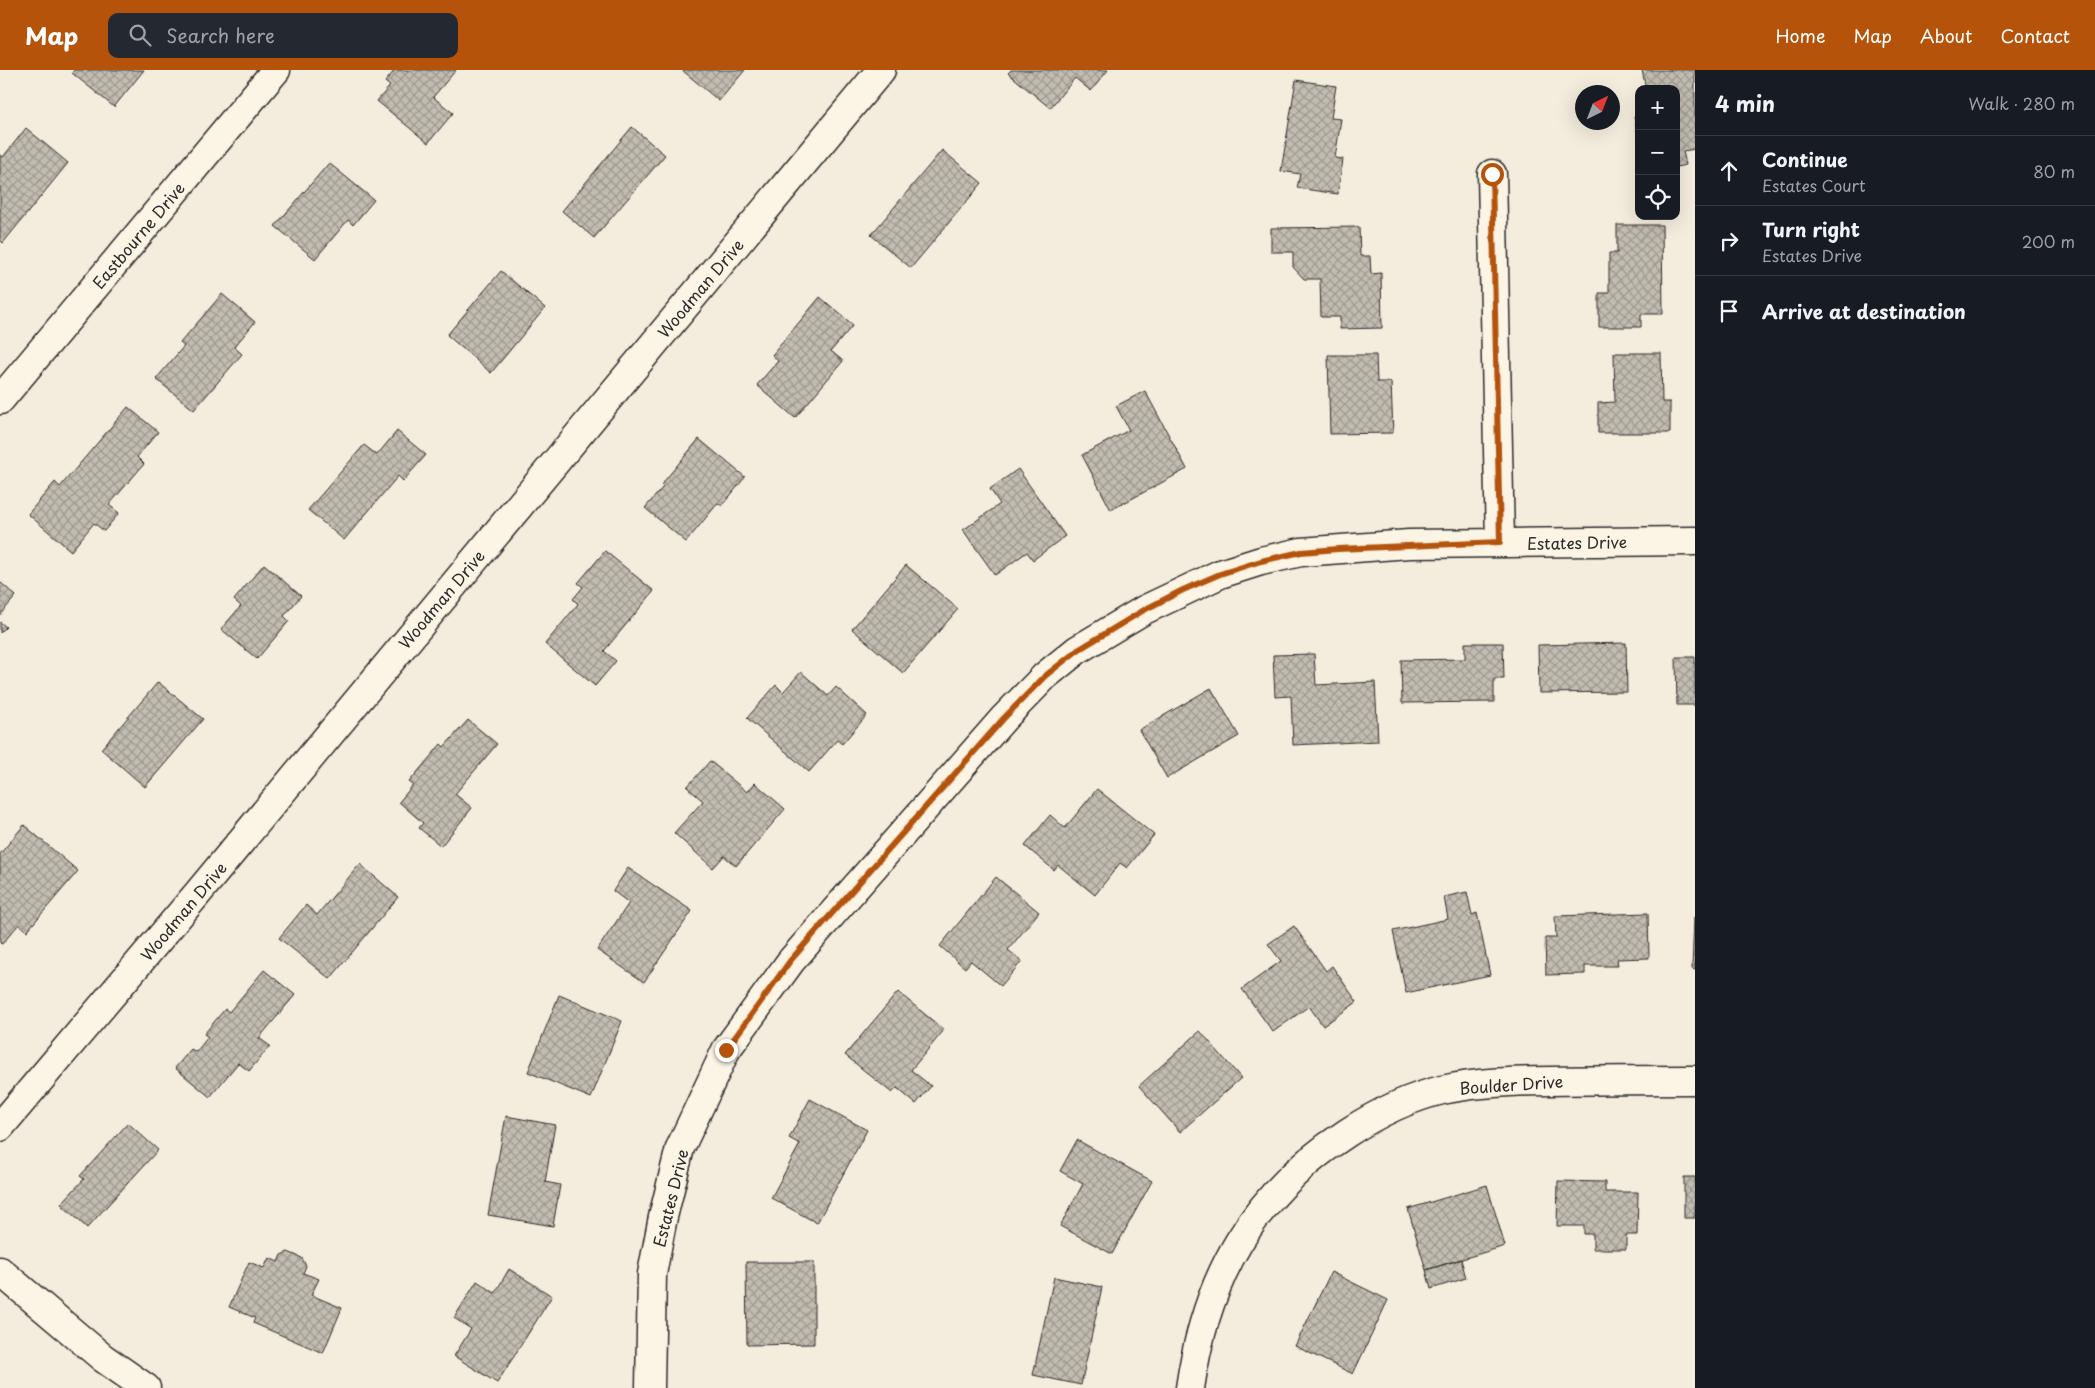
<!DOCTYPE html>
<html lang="en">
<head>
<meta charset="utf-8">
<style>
	:root { --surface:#171b24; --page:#242831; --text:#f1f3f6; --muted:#9ea1a6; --line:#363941; --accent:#b45309 }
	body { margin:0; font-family:"Playpen Sans",sans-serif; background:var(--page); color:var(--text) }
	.controls { position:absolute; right:15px; top:15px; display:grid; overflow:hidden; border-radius:10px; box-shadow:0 5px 20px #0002 }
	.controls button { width:45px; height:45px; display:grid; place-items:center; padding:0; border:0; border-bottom:1px solid var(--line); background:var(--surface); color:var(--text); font:25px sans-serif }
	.compass { position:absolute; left:1575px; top:15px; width:45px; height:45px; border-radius:50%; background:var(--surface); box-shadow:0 5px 20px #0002; rotate:42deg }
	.stop { position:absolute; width:15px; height:15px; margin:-11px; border:4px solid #b45309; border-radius:50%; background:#fff }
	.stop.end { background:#b45309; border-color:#fff; box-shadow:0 1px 5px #0008 }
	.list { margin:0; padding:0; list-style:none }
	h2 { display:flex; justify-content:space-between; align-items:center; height:65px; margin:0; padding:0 20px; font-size:21px }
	h2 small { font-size:16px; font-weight:400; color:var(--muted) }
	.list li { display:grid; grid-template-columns:32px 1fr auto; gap:15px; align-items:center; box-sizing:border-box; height:70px; padding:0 20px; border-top:1px solid var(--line) }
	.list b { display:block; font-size:19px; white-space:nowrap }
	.list p { margin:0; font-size:16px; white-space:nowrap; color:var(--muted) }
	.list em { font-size:16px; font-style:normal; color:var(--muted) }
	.icon { flex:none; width:28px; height:28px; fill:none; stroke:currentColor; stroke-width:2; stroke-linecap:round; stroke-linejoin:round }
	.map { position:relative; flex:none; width:1695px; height:1318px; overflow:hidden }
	header { display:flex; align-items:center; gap:30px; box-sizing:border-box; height:70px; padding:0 25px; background:var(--accent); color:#fff }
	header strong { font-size:24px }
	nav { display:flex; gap:28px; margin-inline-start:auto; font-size:18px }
	.search { width:350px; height:45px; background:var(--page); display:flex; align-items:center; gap:12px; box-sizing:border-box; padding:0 18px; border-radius:10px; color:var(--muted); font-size:19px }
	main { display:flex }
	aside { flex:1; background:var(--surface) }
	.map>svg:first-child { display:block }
	.building { fill:url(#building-cross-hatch); stroke:#2b2b2b }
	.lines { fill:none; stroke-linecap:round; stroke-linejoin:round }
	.street-casing { stroke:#2b2b2b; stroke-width:31 }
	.street { stroke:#fcf5e5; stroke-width:28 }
	.route { stroke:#b45309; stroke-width:6 }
	.labels { text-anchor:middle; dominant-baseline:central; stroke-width:4.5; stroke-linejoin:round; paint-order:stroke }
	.street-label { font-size:16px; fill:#2b2b2b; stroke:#fcf5e5 }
</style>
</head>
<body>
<header>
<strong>Map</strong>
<div class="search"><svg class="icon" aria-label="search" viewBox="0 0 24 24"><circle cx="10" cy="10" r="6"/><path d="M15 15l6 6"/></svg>Search here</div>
<nav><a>Home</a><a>Map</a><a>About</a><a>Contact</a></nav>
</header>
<main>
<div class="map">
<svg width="1695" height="1318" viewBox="0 0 1695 1318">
	<defs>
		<pattern id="building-cross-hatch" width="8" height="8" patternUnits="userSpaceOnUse" patternTransform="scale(1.25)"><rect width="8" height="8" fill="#c2bdb1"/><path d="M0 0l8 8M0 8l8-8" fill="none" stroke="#9e9a90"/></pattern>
	</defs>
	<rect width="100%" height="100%" fill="#f4edde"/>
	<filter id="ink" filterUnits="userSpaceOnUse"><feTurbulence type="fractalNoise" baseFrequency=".02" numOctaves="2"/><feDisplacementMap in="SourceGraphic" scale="10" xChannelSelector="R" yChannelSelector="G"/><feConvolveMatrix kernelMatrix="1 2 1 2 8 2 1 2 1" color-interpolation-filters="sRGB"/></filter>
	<g filter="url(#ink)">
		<path class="building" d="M74 0H144L114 37 72 3Z
			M395 0H456L433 27 453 43 428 73 377 31 390 16 385 12Z
			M682 0H745L719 31Z
			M1011 0H1108L1091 21 1075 8 1050 38 1008 3Z
			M1642 0H1695V79L1683 81 1686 95 1676 97V19H1646Z
			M1296 10 1336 16 1331 48 1341 49 1335 88 1343 89 1338 124 1297 118 1300 104 1281 101Z
			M1639 46V69L1634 47Z
			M632 57 665 85 594 168 562 141Z
			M26 58 68 93 3 173 0 170V85L3 87Z
			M942 80 982 113 911 198 871 165Z
			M329 93 374 130 353 155 348 150 315 189 275 156Z
			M1617 155H1662L1663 244H1641V257H1599V223H1609V183H1617Z
			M1359 157 1360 186H1370L1371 204 1381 203 1382 258 1340 259V247H1321L1320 209H1304L1293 197V182H1271V158Z
			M501 201 545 238 491 303 447 265Z
			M222 224 255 252 234 277 242 284 194 340 156 309 184 276 180 273Z
			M820 227 853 255 831 281 843 291 795 348 757 315 778 291 772 285Z
			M1614 283H1661L1662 332H1670V363H1598V333L1615 332Z
			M1328 285H1376L1377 312H1391L1393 363 1330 364Z
			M1145 321 1187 399 1111 440 1082 385 1129 360 1116 336Z
			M128 337 158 362 137 387 144 394 109 435 119 443 104 461 94 453 71 481 28 444 55 412 60 417Z
			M397 361 426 385 403 411 398 406 344 470 308 440 364 375 377 385Z
			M699 369 745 407 722 436 718 433 686 472 645 438 663 417 661 415Z
			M1018 399 1065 466 1033 490 1027 482 995 505 963 460 1000 434 990 419Z
			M605 481 654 521 604 581 616 591 595 616 545 574 578 534 573 529 583 517 578 513Z
			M264 494 301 526 284 546 289 551 257 589 221 559 241 536 234 530Z
			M906 495 958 539 903 603 852 559Z
			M0 512 16 526 0 545Z
			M0 552 6 557 0 563Z
			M1465 573H1503L1504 609H1494V632L1402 633 1401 590 1465 589Z
			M1626 573 1627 622 1539 623 1538 575Z
			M1314 584 1316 615 1375 612 1378 671 1293 675 1291 626 1275 627 1273 585Z
			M1676 587H1695V635H1677Z
			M801 602 828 626 836 617 867 645 842 674 837 670 809 702 747 648 776 615 783 622Z
			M158 612 203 649 145 717 101 679Z
			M1211 618 1239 666 1167 708 1139 660Z
			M468 650 497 674 455 724 472 738 441 776 419 758 423 753 399 732 413 715 409 712 441 674 444 677Z
			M710 691 747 722 755 713 785 739 736 796 724 786 713 798 674 763 703 731 687 717Z
			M1097 719 1154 765 1127 798 1120 793 1095 825 1058 795 1054 800 1025 776 1050 745 1065 758Z
			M24 755 78 801 27 861 19 854 2 874 0 873V784Z
			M360 794 398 827 330 909 279 868 306 835 317 845Z
			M628 798 692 841 644 912 597 880 629 833 613 821Z
			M996 807 1039 842 1008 880 1022 891 1001 916 971 891 965 898 940 876Z
			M1467 822 1472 845 1477 843 1490 905 1406 923 1393 861 1448 849 1444 827Z
			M1648 843 1649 888 1617 889 1618 896H1585V904L1546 905 1545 868H1556L1555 846Z
			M1694 847H1695V900L1692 899Z
			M1294 856 1326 901 1332 896 1357 932 1323 956 1309 936 1273 962 1242 919 1281 891 1268 874Z
			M264 900 295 925 259 968 270 976 249 1001 238 993 210 1027 175 998 191 979 196 982 208 967 204 964 225 939 229 942Z
			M898 922 944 960 911 1000 931 1016 916 1034 897 1018 892 1023 845 985Z
			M559 925 622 951 591 1028 528 1002Z
			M1200 961 1241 1008 1180 1062 1139 1016Z
			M810 1029 867 1060 817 1153 771 1128 800 1074 789 1068Z
			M506 1046 555 1055 545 1112 560 1115 553 1156 488 1145Z
			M128 1053 158 1080 87 1158 61 1134 84 1109 80 1106Z
			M1077 1070 1152 1111 1112 1184 1060 1156 1083 1114 1060 1101Z
			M1684 1107H1695V1148H1684Z
			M1558 1111 1605 1112V1122H1638L1637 1165H1626V1179H1593V1164H1584V1156H1557Z
			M1487 1115 1505 1176 1426 1200 1408 1139Z
			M288 1182 302 1188 306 1196 303 1203 319 1209 311 1225 342 1238 323 1283 253 1253 255 1248 229 1237 249 1192 264 1198 269 1188 278 1192 281 1185Z
			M1461 1189 1466 1208 1431 1219 1426 1200Z
			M746 1192H814V1274L747 1275Z
			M509 1199 552 1226 497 1313 454 1286 471 1259 454 1248 477 1211 495 1223Z
			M1331 1202 1388 1230 1353 1304 1295 1276Z
			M1054 1207 1102 1217 1081 1315 1033 1305Z"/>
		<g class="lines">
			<g class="street-casing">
				<path id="street" d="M1492 104 1500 472
					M0 330 276 0
					M0 1057 198 823 881 0
					M0 1201 103 1288 146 1318
					M650 1318 652 1204 663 1147 680 1078 726 980 791 891 1004 648 1045 606 1077 580 1144 540 1220 504 1261 491 1301 482 1409 474 1695 471
					M1190 1318C1206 1207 1252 1125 1347 1063 1376 1044 1408 1028 1442 1020 1478 1012 1515 1011 1551 1011 1599 1010 1647 1010 1695 1010"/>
			</g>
			<use href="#street" class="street"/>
		</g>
	</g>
	<g class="lines" filter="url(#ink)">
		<path class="route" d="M726 980 790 891 1004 648 1045 606 1078 580 1144 540 1183 520 1220 504 1261 491 1301 482 1338 479 1500 472 1492 104"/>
	</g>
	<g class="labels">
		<g class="street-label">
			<text transform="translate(138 165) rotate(-50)">Eastbourne Drive</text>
			<text transform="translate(700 218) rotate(-50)">Woodman Drive</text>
			<text transform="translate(1577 472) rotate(-1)">Estates Drive</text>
			<text transform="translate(441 529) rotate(-50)">Woodman Drive</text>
			<text transform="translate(183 841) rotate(-50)">Woodman Drive</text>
			<text transform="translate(1511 1014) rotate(-4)">Boulder Drive</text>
			<text transform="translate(670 1128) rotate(-76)">Estates Drive</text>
		</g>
	</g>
</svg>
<div class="controls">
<button>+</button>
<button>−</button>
<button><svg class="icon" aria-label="locate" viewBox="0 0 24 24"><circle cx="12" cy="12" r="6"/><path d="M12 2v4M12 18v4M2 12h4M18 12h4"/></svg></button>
</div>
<svg class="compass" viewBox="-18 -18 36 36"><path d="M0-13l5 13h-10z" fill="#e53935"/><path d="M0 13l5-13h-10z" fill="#9ea1a6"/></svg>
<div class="stop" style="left:1492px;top:104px"></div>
<div class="stop end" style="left:726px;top:980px"></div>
</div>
<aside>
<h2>4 min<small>Walk · 280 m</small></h2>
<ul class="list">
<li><svg class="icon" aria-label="ahead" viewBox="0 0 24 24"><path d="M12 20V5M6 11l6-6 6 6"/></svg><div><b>Continue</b><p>Estates Court</p></div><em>80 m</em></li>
<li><svg class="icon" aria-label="right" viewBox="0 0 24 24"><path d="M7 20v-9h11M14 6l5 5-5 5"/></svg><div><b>Turn right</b><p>Estates Drive</p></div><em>200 m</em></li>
<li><svg class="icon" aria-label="arrive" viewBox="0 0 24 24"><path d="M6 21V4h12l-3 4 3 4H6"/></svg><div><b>Arrive at destination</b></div></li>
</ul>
</aside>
</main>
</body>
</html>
